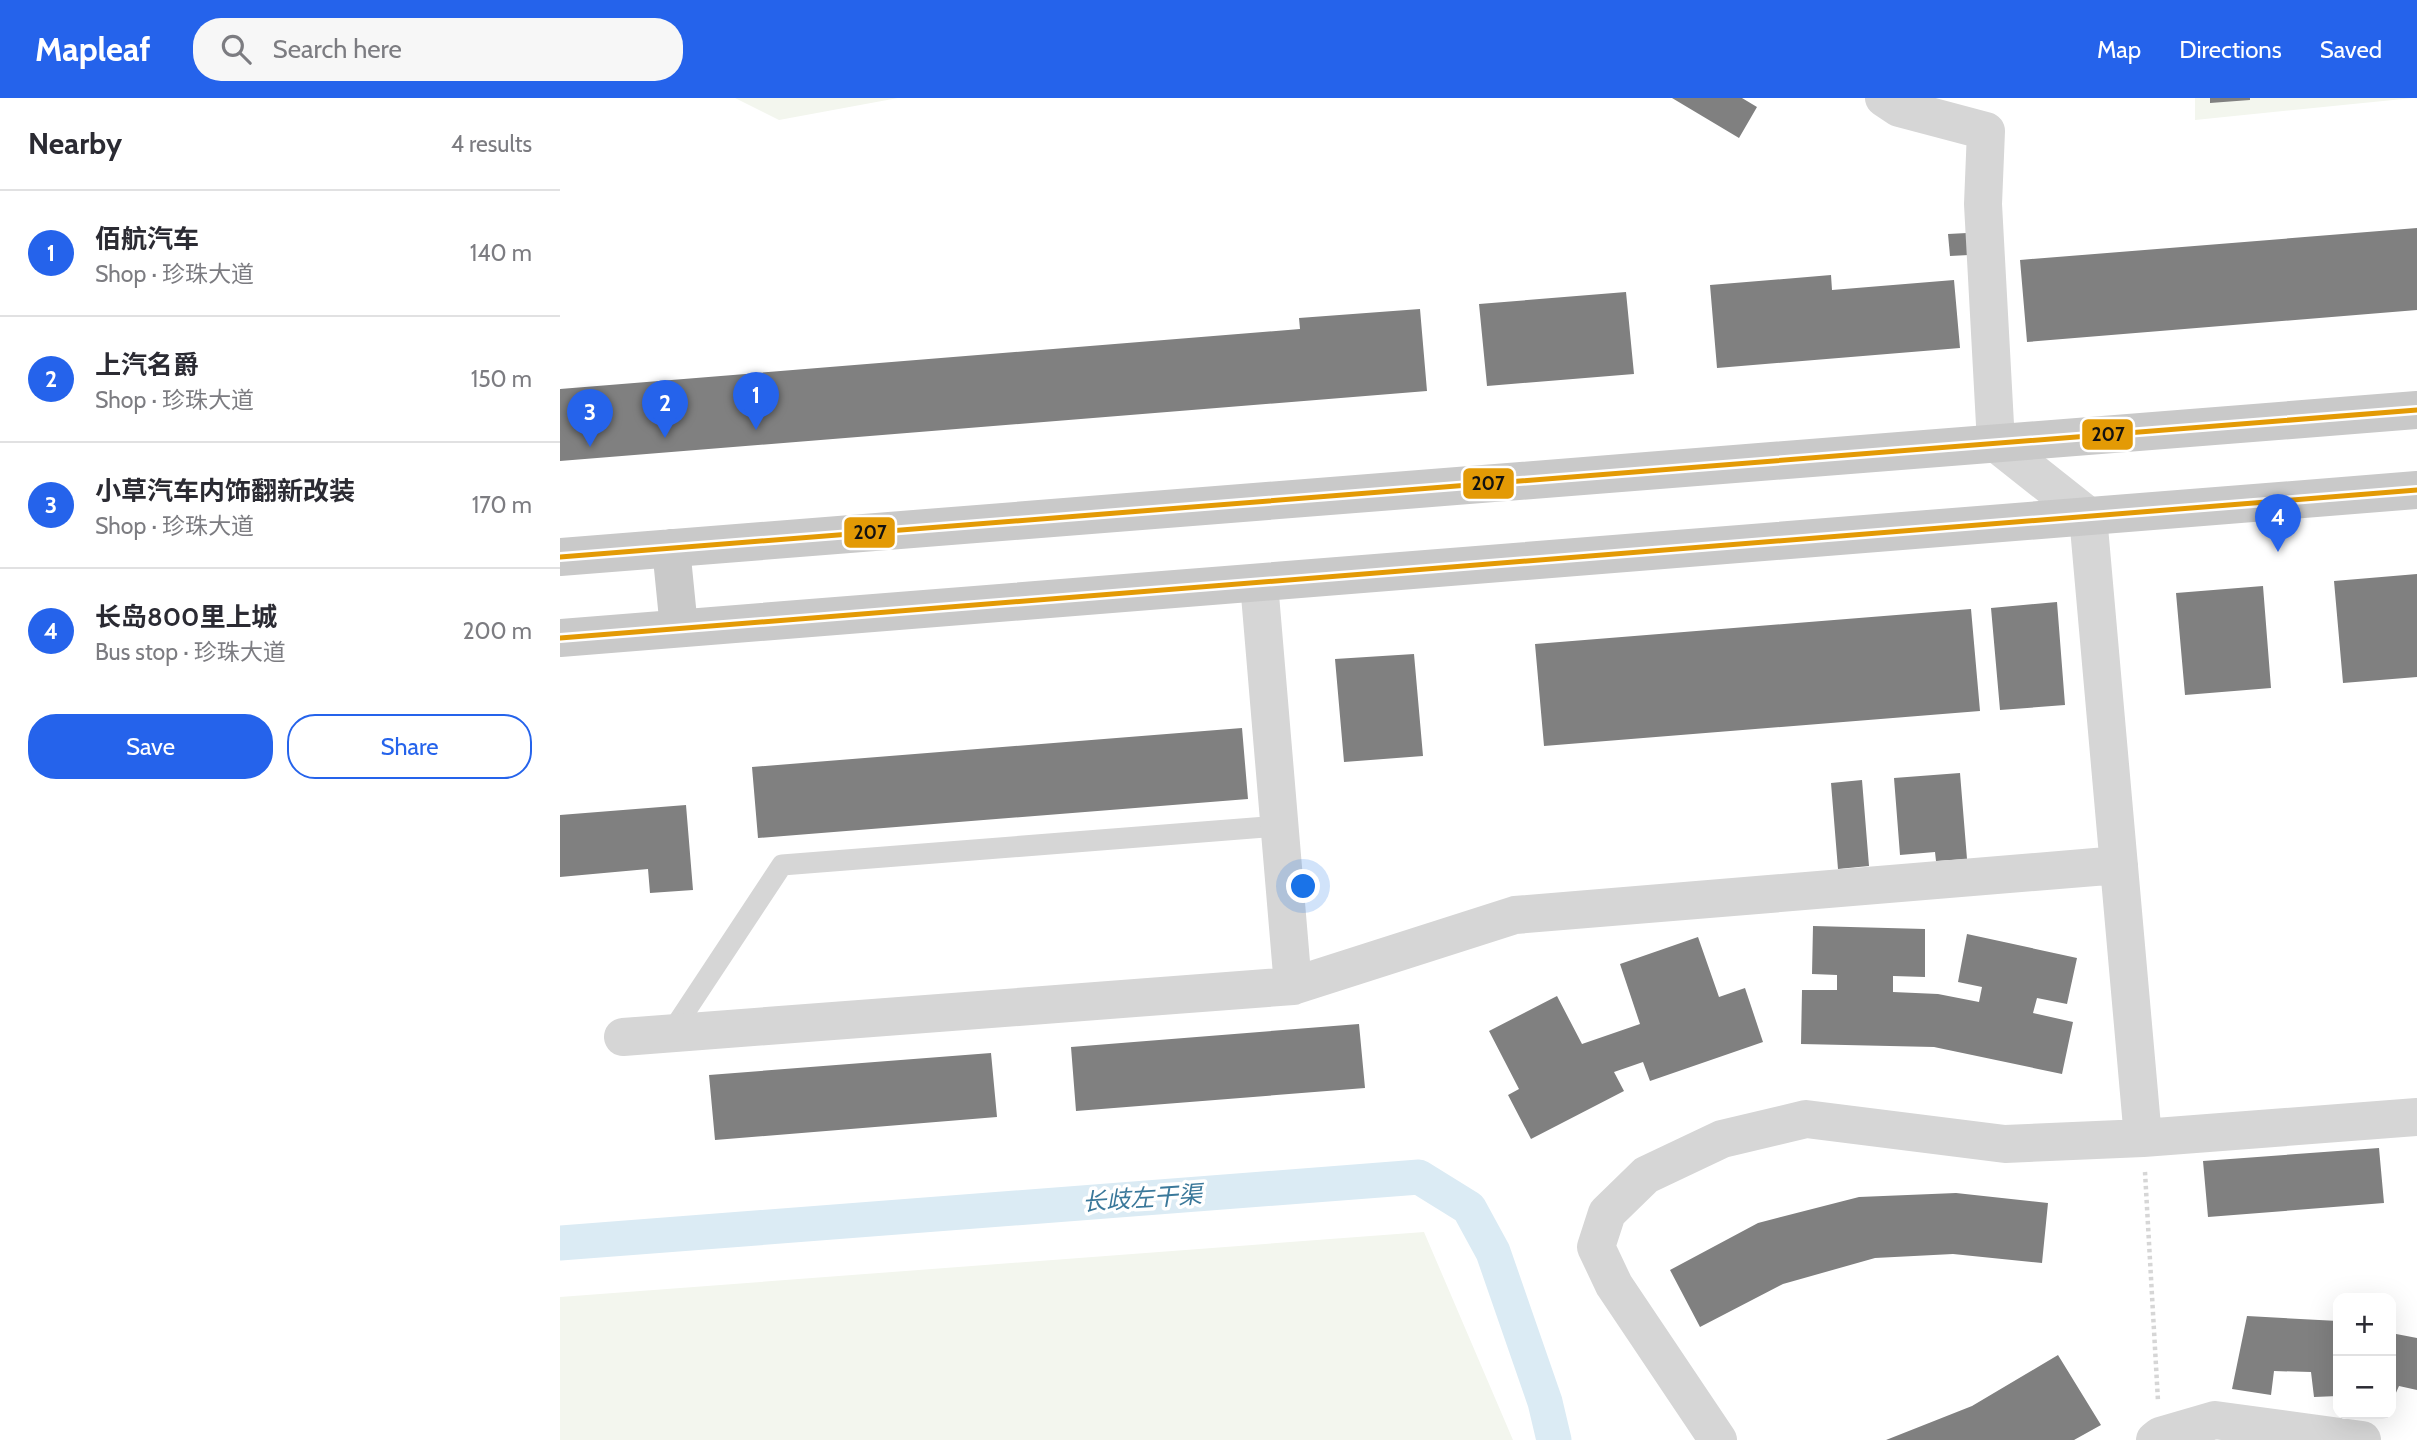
<!DOCTYPE html>
<html lang="en">
<head>
<meta charset="utf-8">
<style>
	:root { --surface:#fff; --page:#f7f7f7; --text:#2b2b33; --muted:#7c7c81; --line:#e1e1e2; --accent:#2563eb }
	body { margin:0; font-family:Cabin,"Noto Sans SC",sans-serif; background:var(--page); color:var(--text) }
	.controls { position:absolute; right:21px; bottom:21px; display:grid; overflow:hidden; border-radius:14px; box-shadow:0 7px 28px #0002 }
	.controls button { width:63px; height:63px; display:grid; place-items:center; padding:0; border:0; border-bottom:2px solid var(--line); background:var(--surface); color:var(--text); font:35px sans-serif }
	.you { position:absolute; left:744px; top:789px; width:24px; height:24px; margin:-18px; border:5px solid #fff; border-radius:50%; background:#1a73e8; box-shadow:0 0 0 10px #1a73e833 }
	.badge { display:grid; place-items:center; width:46px; height:46px; border-radius:50%; background:var(--accent); color:#fff; font-size:23px; font-weight:700 }
	.pin { position:absolute; translate:-50% -58px; filter:drop-shadow(0 2px 4px #0008) }
	.pin::after { content:''; position:absolute; top:37px; width:24px; height:21px; background:inherit; clip-path:polygon(0 0,100% 0,50% 100%) }
	.list { margin:0; padding:0; list-style:none }
	h2 { display:flex; justify-content:space-between; align-items:center; height:91px; margin:0; padding:0 28px; font-size:30px }
	h2 small { font-size:23px; font-weight:400; color:var(--muted) }
	.list li { display:grid; grid-template-columns:46px 1fr auto; gap:21px; align-items:center; box-sizing:border-box; height:126px; padding:0 28px; border-top:2px solid var(--line) }
	.list b { display:block; font-size:26px; white-space:nowrap }
	.list p { margin:0; font-size:23px; white-space:nowrap; color:var(--muted) }
	.list em { font-size:23px; font-style:normal; color:var(--muted) }
	.actions { display:flex; gap:14px; padding:21px 28px }
	.actions a { flex:1; padding:16px 0; border:2px solid var(--accent); border-radius:28px; text-align:center; font-size:24px; color:var(--accent) }
	.actions .main { background:var(--accent); color:#fff }
	.icon { flex:none; width:38px; height:38px; fill:none; stroke:currentColor; stroke-width:2; stroke-linecap:round; stroke-linejoin:round }
	.map { position:relative; flex:none; width:1857px; height:1342px; overflow:hidden }
	header { display:flex; align-items:center; gap:42px; box-sizing:border-box; height:98px; padding:0 35px; background:var(--accent); color:#fff }
	header strong { font-size:33px }
	nav { display:flex; gap:38px; margin-inline-start:auto; font-size:24px }
	.search { width:490px; height:63px; background:var(--page); display:flex; align-items:center; gap:18px; box-sizing:border-box; padding:0 24px; border-radius:28px; color:var(--muted); font-size:26px }
	main { display:flex }
	aside { flex:1; background:var(--surface) }
	.map>svg:first-child { display:block }
	.green { fill:#f3f6ee }
	.lines { fill:none; stroke-linecap:round; stroke-linejoin:round }
	.canal { stroke:#dbebf4; stroke-width:35 }
	.building { fill:#808080 }
	.path { stroke:#d6d6d6; stroke-width:4.5; stroke-dasharray:3.5 3.5; stroke-linecap:butt }
	.lane { stroke:#d6d6d6; stroke-width:21 }
	.street { stroke:#d6d6d6; stroke-width:38 }
	.primary { stroke:#c9c9c9; stroke-width:38 }
	.bus-1-casing { stroke:#fff; stroke-width:10 }
	.bus-1 { stroke:#e39a05; stroke-width:5 }
	.labels { text-anchor:middle; dominant-baseline:central; stroke-width:7; stroke-linejoin:round; paint-order:stroke }
	.water-label { font-size:24px; font-style:italic; fill:#3a789a; stroke:#fff }
	.line-badge { stroke:#fff; stroke-width:2.5 }
	.pale-badge-label { font-size:19px; text-anchor:middle; font-weight:bold; fill:#111 }
</style>
</head>
<body>
<header>
<strong>Mapleaf</strong>
<div class="search"><svg class="icon" aria-label="search" viewBox="0 0 24 24"><circle cx="10" cy="10" r="6"/><path d="M15 15l6 6"/></svg>Search here</div>
<nav><a>Map</a><a>Directions</a><a>Saved</a></nav>
</header>
<main>
<aside>
<h2>Nearby<small>4 results</small></h2>
<ul class="list">
<li><span class="badge">1</span><div><b>佰航汽车</b><p>Shop · 珍珠大道</p></div><em>140 m</em></li>
<li><span class="badge">2</span><div><b>上汽名爵</b><p>Shop · 珍珠大道</p></div><em>150 m</em></li>
<li><span class="badge">3</span><div><b>小草汽车内饰翻新改装</b><p>Shop · 珍珠大道</p></div><em>170 m</em></li>
<li><span class="badge">4</span><div><b>长岛800里上城</b><p>Bus stop · 珍珠大道</p></div><em>200 m</em></li>
</ul>
<div class="actions"><a class="main">Save</a><a>Share</a></div>
</aside>
<div class="map">
<svg width="1857" height="1342" viewBox="0 0 1857 1342">
	<rect width="100%" height="100%" fill="#fff"/>
	<path class="green" d="M175 0H338L219 22Z
		M1635 0H1853L1635 22Z
		M864 1134 953 1342H0V1199Z"/>
	<g class="lines">
		<path class="canal" d="M0 1145 859 1079 909 1110 933 1154 985 1304 994 1342"/>
	</g>
	<path class="building" d="M1112 0H1182L1197 9 1179 40Z
		M1650 0H1690V2L1650 5Z
		M1857 130V212L1467 244 1460 162Z
		M1407 135 1409 157 1390 158 1388 136Z
		M1271 177 1272 192 1394 182 1400 250 1157 270 1150 187Z
		M1066 194 1074 276 927 288 919 206Z
		M860 211 867 293 0 363V291L740 231 739 220Z
		M1857 476V579L1783 585 1774 483Z
		M1703 488 1711 590 1625 597 1616 495Z
		M1497 504 1505 607 1440 612 1431 510Z
		M1411 511 1420 613 984 648 975 546Z
		M854 556 863 658 784 664 775 561Z
		M682 630 688 701 198 740 192 669Z
		M1400 675 1407 761 1376 763 1375 754 1340 757 1334 680Z
		M1302 682 1309 768 1278 771 1271 685Z
		M126 707 133 792 90 795 88 771 0 779V717Z
		M1253 828 1365 831V879L1333 878V894L1378 896 1419 904 1422 889 1398 884 1407 836 1517 860 1507 906 1477 900 1473 915 1513 924 1502 976 1374 949 1241 946 1242 892H1277V877L1252 876Z
		M1138 839 1159 899 1185 890 1203 944 1090 983 1083 964 1054 974 1064 993 971 1041 948 997 959 991 929 933 997 898 1022 946 1080 926 1060 866Z
		M799 926 805 990 516 1013 511 949Z
		M431 955 437 1019 155 1042 149 977Z
		M1819 1050 1824 1105 1648 1119 1643 1063Z
		M1396 1095 1488 1105 1482 1165 1393 1156 1315 1160 1223 1186 1140 1229 1110 1172 1198 1125 1299 1099Z
		M1687 1218 1778 1223V1298L1754 1299 1751 1274 1714 1273 1711 1297 1672 1291Z
		M1831 1235 1857 1240V1292L1839 1288 1831 1306Z
		M1498 1257 1541 1327 1514 1342H1326L1412 1308Z"/>
	<g class="lines">
		<path class="path" d="M1585 1074 1598 1303"/>
		<path class="lane" d="M111 935 222 767 719 728"/>
		<path class="street" d="M1324 0 1339 10 1426 33 1423 106 1436 345 1528 418 1583 1040
			M699 485 733 888
			M63 939 733 888 955 817 1559 767
			M1158 1342 1054 1187 1036 1149 1047 1115 1086 1077 1162 1041 1246 1021 1445 1046 1583 1040 1857 1019
			M1595 1342 1600 1338 1655 1322 1802 1342"/>
		<path class="primary" d="M111 450 119 530
			M0 459 1857 312
			M0 540 1857 392"/>
		<g class="bus-1-casing">
			<path id="bus-1" d="M0 459 1857 312
				M0 540 1857 392"/>
		</g>
		<use href="#bus-1" class="bus-1"/>
	</g>
	<g class="labels">
		<g class="water-label">
			<text transform="translate(582 1100) rotate(-4)">长歧左干渠</text>
		</g>
	</g>
	<g class="line-badge">
		<rect x="1521" y="320" width="53" height="33" rx="7" fill="#e39a05"/>
		<rect x="902" y="369" width="53" height="33" rx="7" fill="#e39a05"/>
		<rect x="283" y="418" width="53" height="33" rx="7" fill="#e39a05"/>
	</g>
	<g class="pale-badge-label">
		<text x="1548" y="343">207</text>
		<text x="928" y="392">207</text>
		<text x="310" y="441">207</text>
	</g>
</svg>
<div class="controls">
<button>+</button>
<button>−</button>
</div>
<div class="you"></div>
<div class="pin badge" style="left:196px;top:332px">1</div>
<div class="pin badge" style="left:105px;top:340px">2</div>
<div class="pin badge" style="left:30px;top:349px">3</div>
<div class="pin badge" style="left:1718px;top:454px">4</div>
</div>
</main>
</body>
</html>
